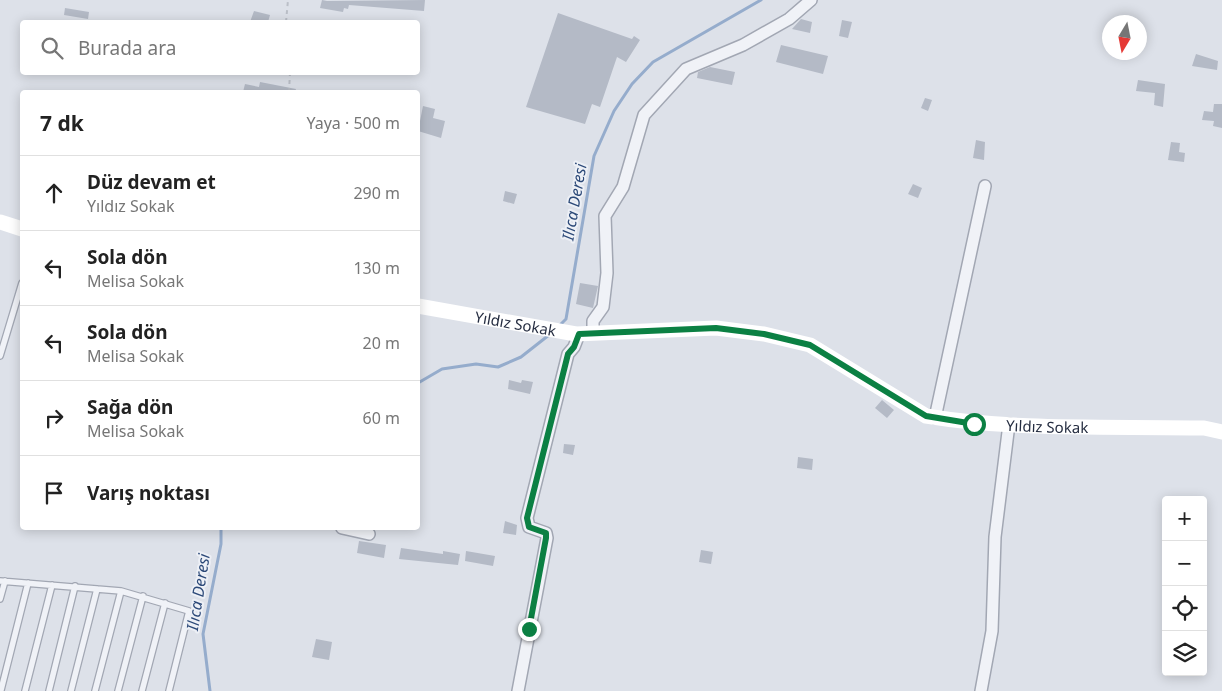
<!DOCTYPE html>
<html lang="tr">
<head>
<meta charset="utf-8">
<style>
	:root { --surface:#fff; --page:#f2f2f2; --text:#222; --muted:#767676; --line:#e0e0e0 }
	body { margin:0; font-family:"Noto Sans",sans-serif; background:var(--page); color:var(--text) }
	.controls { position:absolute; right:15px; bottom:15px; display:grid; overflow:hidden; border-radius:5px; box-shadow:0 2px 12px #0003 }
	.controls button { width:45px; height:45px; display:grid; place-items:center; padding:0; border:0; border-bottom:1px solid var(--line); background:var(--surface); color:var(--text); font:25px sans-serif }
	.compass { position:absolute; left:1102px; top:15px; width:45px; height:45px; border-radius:50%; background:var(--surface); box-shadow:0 2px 12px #0003; rotate:190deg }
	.stop { position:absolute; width:15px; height:15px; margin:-11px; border:4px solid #0b8043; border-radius:50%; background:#fff }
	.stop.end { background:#0b8043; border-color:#fff; box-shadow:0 1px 5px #0008 }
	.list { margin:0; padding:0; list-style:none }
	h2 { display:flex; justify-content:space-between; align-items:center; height:65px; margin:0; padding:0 20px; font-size:21px }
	h2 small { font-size:16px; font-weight:400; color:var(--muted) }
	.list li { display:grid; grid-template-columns:32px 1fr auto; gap:15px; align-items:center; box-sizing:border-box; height:75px; padding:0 20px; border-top:1px solid var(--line) }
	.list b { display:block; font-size:19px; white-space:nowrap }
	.list p { margin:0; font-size:16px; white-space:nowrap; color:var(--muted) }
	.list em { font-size:16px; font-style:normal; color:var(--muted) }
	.icon { flex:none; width:28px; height:28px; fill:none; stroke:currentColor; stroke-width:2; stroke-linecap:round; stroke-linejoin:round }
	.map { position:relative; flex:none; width:1222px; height:691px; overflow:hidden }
	.search { position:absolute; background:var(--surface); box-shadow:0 2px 12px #0003; left:20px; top:20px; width:400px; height:55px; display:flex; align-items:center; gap:12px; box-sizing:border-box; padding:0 18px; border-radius:5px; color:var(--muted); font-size:19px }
	.panel { position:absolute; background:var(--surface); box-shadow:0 2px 12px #0003; left:20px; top:90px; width:400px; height:440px; border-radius:5px }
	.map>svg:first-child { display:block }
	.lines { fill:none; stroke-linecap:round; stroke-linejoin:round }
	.stream { stroke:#95accc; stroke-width:3 }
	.building { fill:#b4bac6 }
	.lane-casing { stroke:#a2a7b3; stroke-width:8 }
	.street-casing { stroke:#a2a7b3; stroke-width:14 }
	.path { stroke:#bbbfc8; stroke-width:2; stroke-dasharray:4 4; stroke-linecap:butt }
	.lane { stroke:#f0f2f7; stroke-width:5.5 }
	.street { stroke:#f0f2f7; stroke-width:11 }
	.secondary { stroke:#fff; stroke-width:15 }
	.route { stroke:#0b8043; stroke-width:6 }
	.labels { text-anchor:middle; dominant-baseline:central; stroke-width:4; stroke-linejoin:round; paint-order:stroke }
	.street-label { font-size:15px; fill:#252d41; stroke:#edf0f6 }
	.water-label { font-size:16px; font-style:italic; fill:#2c4978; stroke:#edf0f6 }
</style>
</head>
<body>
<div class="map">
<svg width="1222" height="691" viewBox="0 0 1222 691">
	<rect width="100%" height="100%" fill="#dde1e9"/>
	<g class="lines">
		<path class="stream" d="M559 326 566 319 594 156 614 111 632 84 653 62 761 0
			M418 383 442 369 476 364 498 367 521 357 549 335
			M210 691 203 634 221 544V528"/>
	</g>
	<path class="building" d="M322 0 327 1 425 0 424 11 349 5 348 9 344 8 343 12 320 8Z
		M65 8 89 12 88 19 64 15Z
		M254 11 270 15 268 22 259 20 258 22H250Z
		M558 13 632 39 634 36 640 40 626 62 617 57 600 107 592 104 585 124 526 107Z
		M801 19 812 22 810 33 792 29Z
		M842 20 852 22 848 38 839 36Z
		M781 45 828 56 823 74 776 62Z
		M1196 54 1218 61 1217 70 1192 66Z
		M710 67 735 72 732 85 697 78 698 72Z
		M1138 80 1165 84 1163 107 1154 105 1155 93 1136 91Z
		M260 82 296 89 295 92H243L245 84 259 87Z
		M925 98 932 100 928 111 921 108Z
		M1214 104H1222V128L1213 126 1214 121 1202 120 1204 111 1213 112Z
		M423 106 435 109 433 118 445 121 441 138 418 131Z
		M976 140 985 142 984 160 973 158Z
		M1171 142 1180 143 1179 152 1185 153 1184 162 1168 160Z
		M913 184 922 188 918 198 908 194Z
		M505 191 517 194 514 204 503 201Z
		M580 283 598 286 593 308 576 304Z
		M509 380 521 383 522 380 533 382 530 394 508 389Z
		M882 400 894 410 887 418 875 408Z
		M564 444 575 445 573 455 563 453Z
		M798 457 813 459 812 470 797 468Z
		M505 521 517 525 516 535 503 533Z
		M359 541 386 545 384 558 357 553Z
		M401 548 443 554V551L460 554 458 565 399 559Z
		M701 550 713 552 711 564 699 562Z
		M466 551 495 556 493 566 465 561Z
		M316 639 332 642 329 660 312 657Z"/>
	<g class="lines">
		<g class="lane-casing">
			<path id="lane" d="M0 356 22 283
				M0 581 121 591 189 611 169 691
				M0 599 5 581
				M1 690 28 583
				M25 691 52 585
				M49 691 75 586
				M71 691 97 589
				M95 691 121 591
				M118 691 143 596
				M142 691 165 603"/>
		</g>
		<g class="street-casing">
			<path id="street" d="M593 333V321L603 307 607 273 605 216 623 187 644 115 686 69 743 45 789 19 811 0
				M935 418 985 186
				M342 528 369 534
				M518 691 547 538 546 533 529 527 527 518 568 354 574 347 579 334
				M981 691 992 631 995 537 1009 424"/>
		</g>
		<path class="path" d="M286 22 288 0
			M289 92 290 72"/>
		<use href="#lane" class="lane"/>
		<use href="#street" class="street"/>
		<g class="secondary">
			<path d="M0 222 22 229"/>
			<path id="s1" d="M418 306 576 334 716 328 764 334 810 345 926 416C1017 431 1112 426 1204 428L1222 432"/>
		</g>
	</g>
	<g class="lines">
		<path class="route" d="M529 629 546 538V533L529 527 527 518 568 354 574 347 579 334 716 328 764 334 810 345 926 416 974 424"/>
	</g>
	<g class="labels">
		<g class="street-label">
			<text stroke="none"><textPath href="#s1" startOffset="99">Yıldız Sokak</textPath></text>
			<text stroke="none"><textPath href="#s1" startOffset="654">Yıldız Sokak</textPath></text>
		</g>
		<g class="water-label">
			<text transform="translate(574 202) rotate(-80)">Ilıca Deresi</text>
			<text transform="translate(198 592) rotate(-81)">Ilıca Deresi</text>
		</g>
	</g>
</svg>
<div class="controls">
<button>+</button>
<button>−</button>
<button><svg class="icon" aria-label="locate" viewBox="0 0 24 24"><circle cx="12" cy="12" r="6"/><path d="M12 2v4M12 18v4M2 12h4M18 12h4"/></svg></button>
<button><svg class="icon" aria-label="layers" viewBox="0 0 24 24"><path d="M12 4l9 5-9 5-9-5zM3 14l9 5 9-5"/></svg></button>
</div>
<svg class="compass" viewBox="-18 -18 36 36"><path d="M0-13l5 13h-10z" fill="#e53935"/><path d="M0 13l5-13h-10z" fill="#767676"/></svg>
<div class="stop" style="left:974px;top:424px"></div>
<div class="stop end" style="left:529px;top:629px"></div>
<div class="search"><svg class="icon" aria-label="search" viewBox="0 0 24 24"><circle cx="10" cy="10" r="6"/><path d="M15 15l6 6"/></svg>Burada ara</div>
<section class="panel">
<h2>7 dk<small>Yaya · 500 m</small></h2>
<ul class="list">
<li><svg class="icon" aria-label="ahead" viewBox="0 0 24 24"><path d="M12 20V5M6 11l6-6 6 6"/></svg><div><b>Düz devam et</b><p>Yıldız Sokak</p></div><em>290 m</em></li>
<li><svg class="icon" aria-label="left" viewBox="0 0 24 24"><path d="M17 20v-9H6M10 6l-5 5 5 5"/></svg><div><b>Sola dön</b><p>Melisa Sokak</p></div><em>130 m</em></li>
<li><svg class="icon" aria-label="left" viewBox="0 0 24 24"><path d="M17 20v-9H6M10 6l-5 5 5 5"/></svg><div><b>Sola dön</b><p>Melisa Sokak</p></div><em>20 m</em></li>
<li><svg class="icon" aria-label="right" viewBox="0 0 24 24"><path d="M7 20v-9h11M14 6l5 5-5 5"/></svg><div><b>Sağa dön</b><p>Melisa Sokak</p></div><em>60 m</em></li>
<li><svg class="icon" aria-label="arrive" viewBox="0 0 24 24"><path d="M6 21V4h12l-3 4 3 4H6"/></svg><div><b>Varış noktası</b></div></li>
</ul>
</section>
</div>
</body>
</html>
